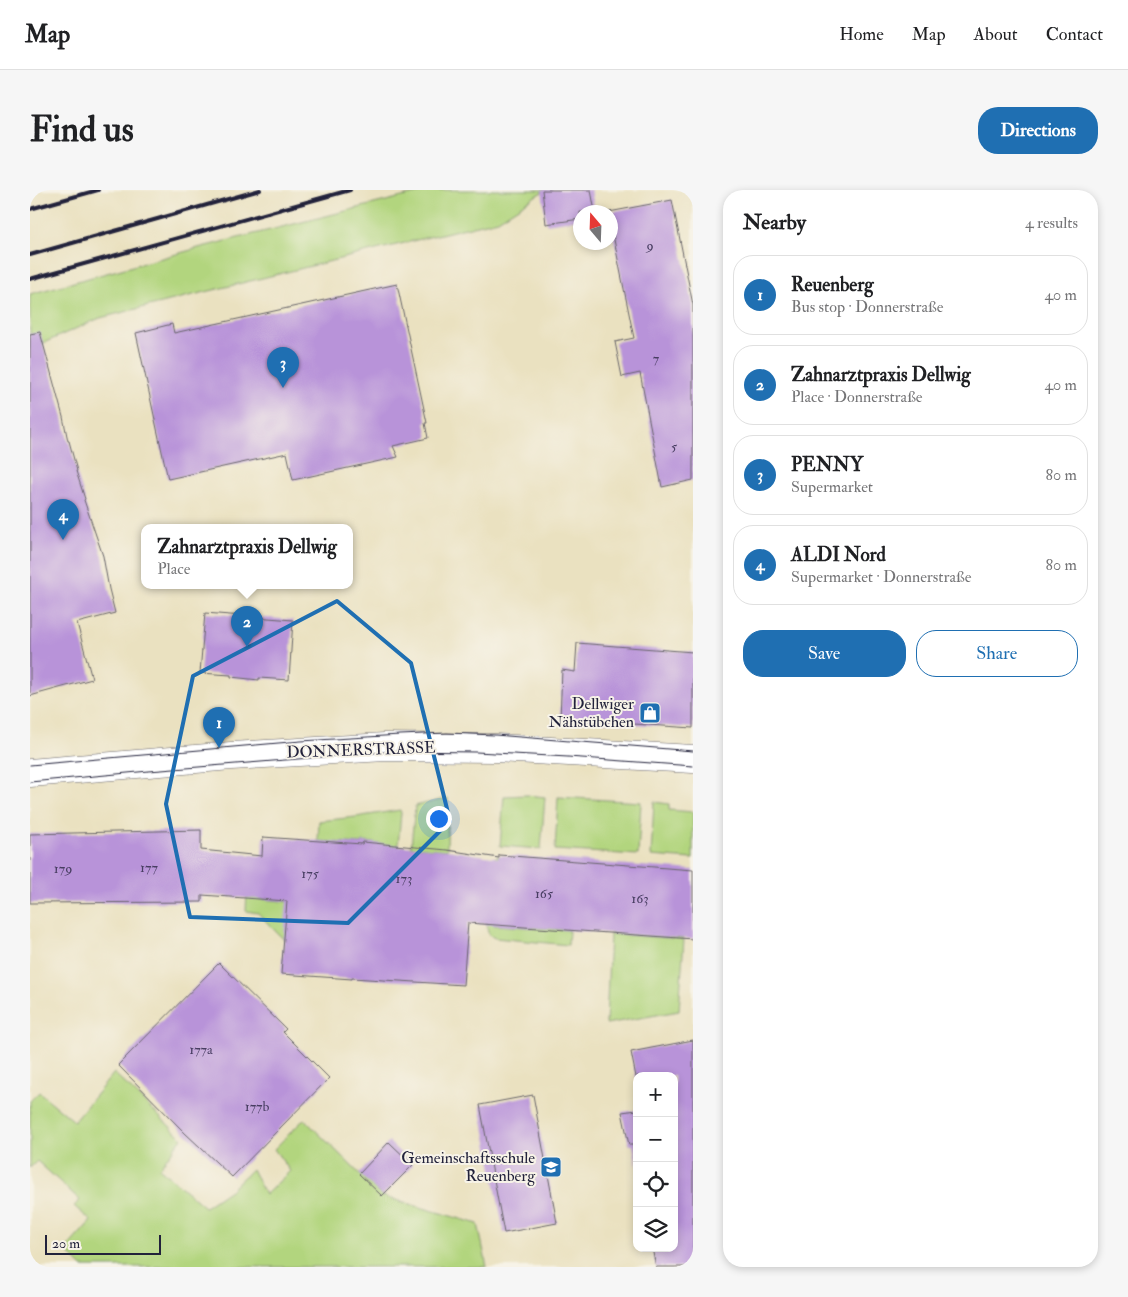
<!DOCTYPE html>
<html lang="en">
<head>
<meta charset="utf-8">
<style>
	:root { --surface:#fff; --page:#f6f6f6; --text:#202124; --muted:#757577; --line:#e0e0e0; --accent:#1f6fb2 }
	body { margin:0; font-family:"IM FELL Double Pica",serif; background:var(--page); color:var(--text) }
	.controls { position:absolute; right:15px; bottom:15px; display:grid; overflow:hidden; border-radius:10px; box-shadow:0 2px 8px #0003 }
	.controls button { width:45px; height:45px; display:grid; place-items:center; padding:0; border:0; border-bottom:1px solid var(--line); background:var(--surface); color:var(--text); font:25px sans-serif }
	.compass { position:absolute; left:543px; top:15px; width:45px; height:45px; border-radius:50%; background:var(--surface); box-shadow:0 2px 8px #0003; rotate:341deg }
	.scale { position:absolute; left:15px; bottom:12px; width:116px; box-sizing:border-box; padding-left:5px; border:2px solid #22223b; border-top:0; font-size:14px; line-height:18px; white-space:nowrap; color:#22223b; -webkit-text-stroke:4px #f7f3e8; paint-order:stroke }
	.you { position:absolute; left:408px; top:628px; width:18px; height:18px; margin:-12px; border:4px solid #fff; border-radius:50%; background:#1a73e8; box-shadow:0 0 0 8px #1a73e833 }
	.badge { display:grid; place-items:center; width:32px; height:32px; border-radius:50%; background:var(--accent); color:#fff; font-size:16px; font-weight:700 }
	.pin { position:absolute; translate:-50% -41px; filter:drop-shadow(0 1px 2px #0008) }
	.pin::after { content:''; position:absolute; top:26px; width:18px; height:15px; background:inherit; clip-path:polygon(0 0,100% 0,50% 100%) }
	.popup { position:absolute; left:111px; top:334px; width:212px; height:65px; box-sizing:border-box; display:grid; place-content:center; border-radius:10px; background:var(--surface); filter:drop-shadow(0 1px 4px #0005); font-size:16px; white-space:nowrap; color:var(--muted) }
	.popup b { font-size:19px; color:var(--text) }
	.popup::after { content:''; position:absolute; left:50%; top:100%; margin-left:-10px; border:10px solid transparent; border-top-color:var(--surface) }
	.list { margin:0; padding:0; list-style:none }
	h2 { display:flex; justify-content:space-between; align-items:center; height:65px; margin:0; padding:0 20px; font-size:21px }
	h2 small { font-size:16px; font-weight:400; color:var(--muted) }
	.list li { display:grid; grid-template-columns:32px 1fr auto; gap:15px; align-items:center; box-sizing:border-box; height:80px; margin:0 10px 10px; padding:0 10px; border:1px solid var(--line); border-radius:20px }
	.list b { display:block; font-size:19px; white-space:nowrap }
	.list p { margin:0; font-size:16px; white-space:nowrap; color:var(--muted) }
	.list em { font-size:16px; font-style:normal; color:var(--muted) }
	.actions { display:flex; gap:10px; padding:15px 20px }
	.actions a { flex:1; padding:11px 0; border:1px solid var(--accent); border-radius:20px; text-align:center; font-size:18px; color:var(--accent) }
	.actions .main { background:var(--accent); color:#fff }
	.icon { flex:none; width:28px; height:28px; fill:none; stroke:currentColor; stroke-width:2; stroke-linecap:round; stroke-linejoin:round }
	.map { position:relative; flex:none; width:663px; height:1077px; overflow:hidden; border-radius:20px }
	header { display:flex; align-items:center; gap:30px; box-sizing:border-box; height:70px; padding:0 25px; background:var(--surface); border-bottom:1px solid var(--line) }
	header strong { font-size:24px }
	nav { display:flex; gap:28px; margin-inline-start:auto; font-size:18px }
	.intro { display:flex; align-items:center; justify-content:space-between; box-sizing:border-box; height:120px; padding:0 30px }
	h1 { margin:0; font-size:35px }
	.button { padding:12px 22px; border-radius:20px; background:var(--accent); color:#fff; font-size:18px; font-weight:700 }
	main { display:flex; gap:30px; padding:0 30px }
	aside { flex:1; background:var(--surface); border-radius:20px; box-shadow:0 2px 8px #0003 }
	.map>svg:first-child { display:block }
	.green { fill:#b2d57e; stroke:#6a7c5c }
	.building { fill:#b893d9 }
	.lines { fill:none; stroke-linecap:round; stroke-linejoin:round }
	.secondary-casing { stroke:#68656a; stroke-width:29 }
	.secondary { stroke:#fff; stroke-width:28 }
	.tram { stroke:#22223b; stroke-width:1 }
	.rail { stroke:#22223b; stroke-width:4 }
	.marked { fill:none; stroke:#1f6fb2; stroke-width:4; stroke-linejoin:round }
	.labels { text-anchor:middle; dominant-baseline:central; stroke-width:4; stroke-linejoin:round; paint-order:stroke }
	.number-label { font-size:14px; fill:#483e62 }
	.poi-label { font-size:16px; fill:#22223b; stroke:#f7f3e8; text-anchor:end }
	.street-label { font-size:16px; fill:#22223b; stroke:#f7f3e8 }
</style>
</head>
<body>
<header>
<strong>Map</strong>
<nav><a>Home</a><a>Map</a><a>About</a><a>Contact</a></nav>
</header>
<div class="intro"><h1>Find us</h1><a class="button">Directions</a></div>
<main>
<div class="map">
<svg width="663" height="1077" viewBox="0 0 663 1077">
	<rect width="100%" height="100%" fill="#f7f3e8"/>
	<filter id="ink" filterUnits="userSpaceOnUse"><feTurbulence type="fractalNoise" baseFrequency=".02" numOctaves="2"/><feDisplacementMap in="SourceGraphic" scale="10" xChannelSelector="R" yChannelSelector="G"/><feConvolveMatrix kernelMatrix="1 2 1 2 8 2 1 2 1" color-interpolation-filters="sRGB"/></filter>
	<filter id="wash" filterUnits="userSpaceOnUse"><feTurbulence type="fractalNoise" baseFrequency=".0096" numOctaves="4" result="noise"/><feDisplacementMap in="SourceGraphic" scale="20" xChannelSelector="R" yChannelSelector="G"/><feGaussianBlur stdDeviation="1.12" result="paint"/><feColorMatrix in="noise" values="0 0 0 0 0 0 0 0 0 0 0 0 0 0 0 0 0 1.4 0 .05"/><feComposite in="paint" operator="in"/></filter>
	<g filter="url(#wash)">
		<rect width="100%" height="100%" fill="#eae1c0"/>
		<path class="green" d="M400 0H522L512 2 468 30 70 128 0 159V104L172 57Z
			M497 605 515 607 511 659 470 656 474 606Z
			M528 607 611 612 608 665 525 660Z
			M418 608 417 660 381 657 385 616Z
			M624 612 639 614V620L663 622V669L621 666Z
			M370 620 371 623 368 656 333 652 332 654 288 651 289 631 326 627Z
			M469 665 464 735 539 740 538 755 465 748C458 745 457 742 457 734L464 668Z
			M217 700 229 701V709L321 717 254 750 228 723 216 721Z
			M580 744 654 749 649 821 576 834Z
			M84 883 152 948 129 978 175 1017 200 1000 222 979 235 1005 260 981 244 959 274 929 352 1006 448 1034 457 1077H52L35 1060 61 1031 44 1016 50 1010 7 971 0 978V911L9 902 44 931Z"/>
		<g id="blocks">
			<path class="building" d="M512 0H561L565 22H550V29L516 34Z
				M642 10 663 115V290L632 297 610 183 592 187 585 152 604 148 580 30V22H579Z
				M367 94 397 233H395L398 248 363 256 368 267 263 290 257 263 138 289 106 143 142 134 144 143Z
				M10 142 33 227 38 251H39L47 281H46L55 309 54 310 73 366 79 399 85 423 47 433 62 489 0 506V144Z
				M175 423 263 430 259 490 229 488V490L201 487V485L170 483Z
				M547 453 663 462V538L530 529 532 480 545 482Z
				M171 640V660L232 666 233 647 332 654 333 652 417 660 469 668V665L663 680V749L438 733 433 795 322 788V789L251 784 257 711 172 705V712L0 713V644Z
				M189 773 256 839 253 842 299 888 202 987 155 943 88 875Z
				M663 850V1077H626L622 1058H644V886H607V892L601 862Z
				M503 905 527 1033 474 1043 450 915Z
				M607 920V977L603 955H599L592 922Z
				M359 952 383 975 352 1006 329 984Z"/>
		</g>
	</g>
	<g filter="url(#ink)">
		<use href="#blocks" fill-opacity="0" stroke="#68656a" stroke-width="1"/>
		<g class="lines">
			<g class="secondary-casing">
				<path id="secondary" d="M0 583 201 566 355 557 466 558 663 569"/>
			</g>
			<use href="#secondary" class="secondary"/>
			<path class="tram" d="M0 575 271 551 370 545 417 543 465 545 663 561
				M0 592 119 581 367 561 446 562 538 567 663 576"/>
			<path class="rail" d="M0 19 68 0
				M0 65 230 0
				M0 89 320 0"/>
		</g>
	</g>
	<path class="marked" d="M307 411 381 473 420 631 318 733 160 727 136 614 163 486Z"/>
	<defs>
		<g id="shop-square" transform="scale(1.125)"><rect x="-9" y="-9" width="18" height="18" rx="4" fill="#1f6fb2" stroke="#f7f3e8"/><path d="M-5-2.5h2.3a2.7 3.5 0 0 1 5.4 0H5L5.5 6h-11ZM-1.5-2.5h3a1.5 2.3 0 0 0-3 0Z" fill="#fff"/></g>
		<g id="school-square" transform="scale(1.125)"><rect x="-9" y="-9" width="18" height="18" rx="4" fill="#1f6fb2" stroke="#f7f3e8"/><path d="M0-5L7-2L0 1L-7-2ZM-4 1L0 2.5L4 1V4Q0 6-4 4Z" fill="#fff"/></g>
	</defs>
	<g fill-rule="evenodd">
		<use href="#shop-square" x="620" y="523"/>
		<use href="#school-square" x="521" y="977"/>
	</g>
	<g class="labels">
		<g class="number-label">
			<text x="620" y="55">9</text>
			<text x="626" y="168">7</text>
			<text x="644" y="256">5</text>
			<text x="119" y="677">177</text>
			<text x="33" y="678">179</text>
			<text x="280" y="683">175</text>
			<text x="374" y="688">173</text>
			<text x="514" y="703">165</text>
			<text x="610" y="708">163</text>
			<text x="171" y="859">177a</text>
			<text x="227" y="916">177b</text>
		</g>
		<g class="poi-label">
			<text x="604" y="514">Dellwiger<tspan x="604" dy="18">Nähstübchen</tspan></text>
			<text x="505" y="968">Gemeinschaftsschule<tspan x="505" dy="18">Reuenberg</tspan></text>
		</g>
		<g class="street-label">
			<text transform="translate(331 560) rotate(-2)">DONNERSTRASSE</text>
		</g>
	</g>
</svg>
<div class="controls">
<button>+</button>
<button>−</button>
<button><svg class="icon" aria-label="locate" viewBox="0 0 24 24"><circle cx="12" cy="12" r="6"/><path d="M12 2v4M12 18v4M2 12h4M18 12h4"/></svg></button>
<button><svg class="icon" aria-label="layers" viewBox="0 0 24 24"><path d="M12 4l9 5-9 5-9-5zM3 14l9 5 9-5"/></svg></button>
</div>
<svg class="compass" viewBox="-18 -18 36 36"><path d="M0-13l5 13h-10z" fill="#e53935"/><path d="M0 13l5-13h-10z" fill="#757577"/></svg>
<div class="scale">20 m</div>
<div class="you"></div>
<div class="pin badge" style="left:189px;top:558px">1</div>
<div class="pin badge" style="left:217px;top:457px">2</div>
<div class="popup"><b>Zahnarztpraxis Dellwig</b>Place</div>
<div class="pin badge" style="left:253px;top:198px">3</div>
<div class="pin badge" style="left:33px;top:350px">4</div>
</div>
<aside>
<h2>Nearby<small>4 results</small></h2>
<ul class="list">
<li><span class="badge">1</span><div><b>Reuenberg</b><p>Bus stop · Donnerstraße</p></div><em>40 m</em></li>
<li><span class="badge">2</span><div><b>Zahnarztpraxis Dellwig</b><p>Place · Donnerstraße</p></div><em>40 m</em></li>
<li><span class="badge">3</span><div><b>PENNY</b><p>Supermarket</p></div><em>80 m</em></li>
<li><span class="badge">4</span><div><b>ALDI Nord</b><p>Supermarket · Donnerstraße</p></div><em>80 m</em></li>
</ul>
<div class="actions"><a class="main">Save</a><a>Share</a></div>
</aside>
</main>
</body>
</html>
